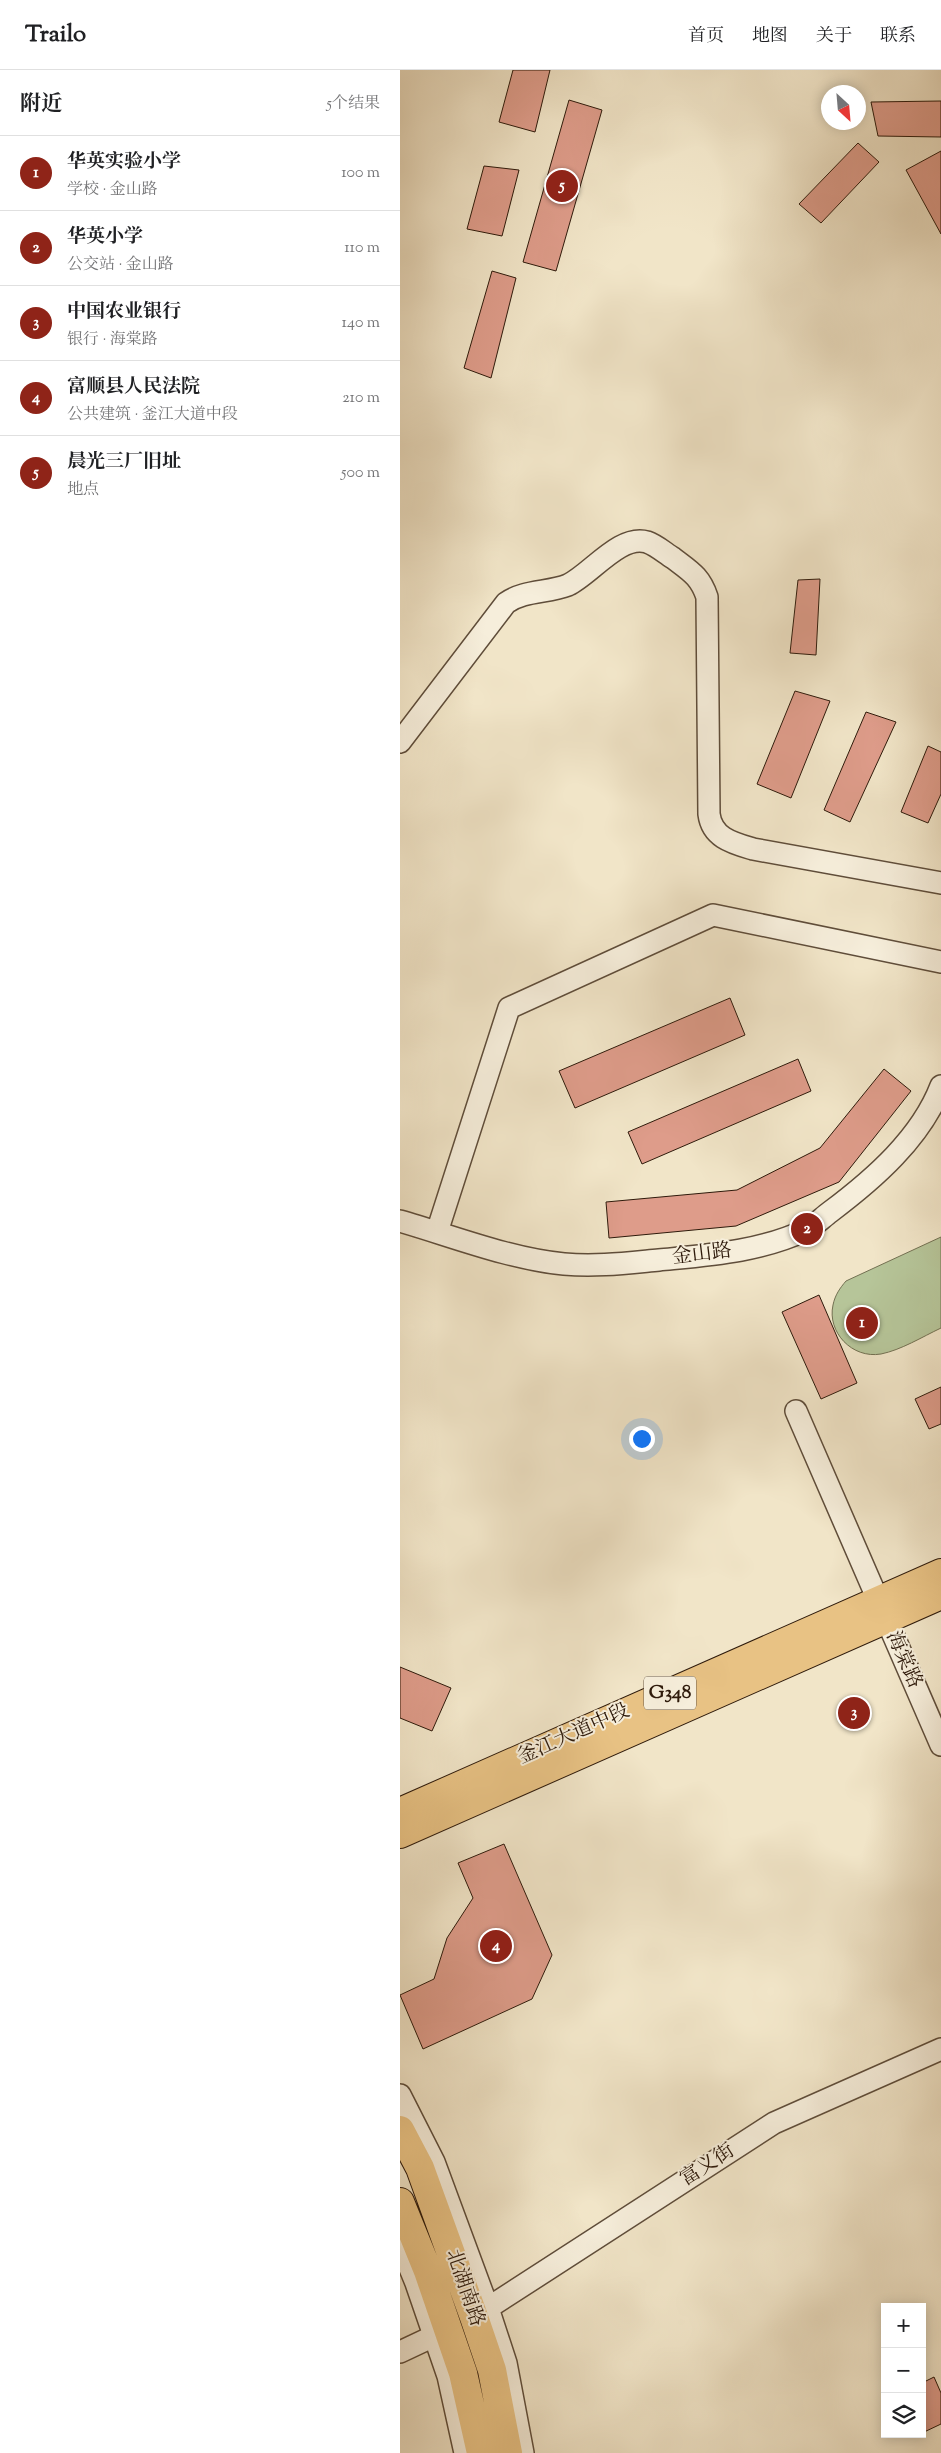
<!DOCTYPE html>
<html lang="zh">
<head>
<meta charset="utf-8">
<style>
	:root { --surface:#fff; --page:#f6f6f6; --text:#202124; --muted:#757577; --line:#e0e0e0; --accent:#8f2418 }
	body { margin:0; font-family:"Sorts Mill Goudy","Noto Serif SC",serif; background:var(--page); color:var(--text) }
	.controls { position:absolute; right:15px; bottom:15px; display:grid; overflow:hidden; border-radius:0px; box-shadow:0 2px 12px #0003 }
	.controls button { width:45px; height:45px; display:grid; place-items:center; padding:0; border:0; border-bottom:1px solid var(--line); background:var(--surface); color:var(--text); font:25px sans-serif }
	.compass { position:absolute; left:421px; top:15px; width:45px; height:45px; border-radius:50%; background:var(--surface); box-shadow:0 2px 12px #0003; rotate:154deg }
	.you { position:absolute; left:241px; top:1368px; width:18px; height:18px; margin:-12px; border:4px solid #fff; border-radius:50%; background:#1a73e8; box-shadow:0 0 0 8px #1a73e833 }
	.badge { display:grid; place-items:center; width:32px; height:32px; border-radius:50%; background:var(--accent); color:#fff; font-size:16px; font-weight:700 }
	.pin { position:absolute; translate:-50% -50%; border:2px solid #fff; box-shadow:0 1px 5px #0006 }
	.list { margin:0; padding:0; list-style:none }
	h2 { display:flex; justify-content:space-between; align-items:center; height:65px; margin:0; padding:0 20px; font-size:21px }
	h2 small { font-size:16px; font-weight:400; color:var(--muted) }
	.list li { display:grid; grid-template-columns:32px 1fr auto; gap:15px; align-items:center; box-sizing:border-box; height:75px; padding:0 20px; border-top:1px solid var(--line) }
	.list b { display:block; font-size:19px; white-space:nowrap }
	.list p { margin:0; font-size:16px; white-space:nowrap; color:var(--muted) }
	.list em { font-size:16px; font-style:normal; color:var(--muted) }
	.icon { flex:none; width:28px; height:28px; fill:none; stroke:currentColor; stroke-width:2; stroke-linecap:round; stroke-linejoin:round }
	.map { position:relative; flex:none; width:541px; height:2383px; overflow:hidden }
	header { display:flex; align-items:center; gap:30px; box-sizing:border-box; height:70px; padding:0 25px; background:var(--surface); border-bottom:1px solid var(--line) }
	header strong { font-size:24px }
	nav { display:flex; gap:28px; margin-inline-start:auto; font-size:18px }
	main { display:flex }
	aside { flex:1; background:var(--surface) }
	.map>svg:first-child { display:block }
	.green { fill:#b6c599; stroke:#727052 }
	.building { fill:#de9c8a; stroke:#2e1a0b }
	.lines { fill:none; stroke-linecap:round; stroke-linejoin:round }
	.minor-casing { stroke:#5f4d3a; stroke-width:24 }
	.major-casing { stroke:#2e1a0b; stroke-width:30 }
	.minor { stroke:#f6eedb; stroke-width:21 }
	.major { stroke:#e8c284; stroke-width:28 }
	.labels { text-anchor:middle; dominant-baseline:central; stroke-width:4; stroke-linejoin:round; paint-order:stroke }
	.shield { fill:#f6eedb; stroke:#6a5a49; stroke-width:1 }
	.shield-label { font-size:19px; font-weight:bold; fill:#2e1a0b }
	.street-label { font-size:20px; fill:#2e1a0b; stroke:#f6eedb }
</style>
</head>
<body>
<header>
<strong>Trailo</strong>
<nav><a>首页</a><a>地图</a><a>关于</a><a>联系</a></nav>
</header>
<main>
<aside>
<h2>附近<small>5个结果</small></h2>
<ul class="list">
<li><span class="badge">1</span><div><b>华英实验小学</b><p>学校 · 金山路</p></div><em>100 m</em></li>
<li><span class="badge">2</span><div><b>华英小学</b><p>公交站 · 金山路</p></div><em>110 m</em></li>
<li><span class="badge">3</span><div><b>中国农业银行</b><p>银行 · 海棠路</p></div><em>140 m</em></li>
<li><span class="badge">4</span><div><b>富顺县人民法院</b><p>公共建筑 · 釜江大道中段</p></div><em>210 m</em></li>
<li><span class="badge">5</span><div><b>晨光三厂旧址</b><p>地点</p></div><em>500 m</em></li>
</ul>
</aside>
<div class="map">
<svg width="541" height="2383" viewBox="0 0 541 2383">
	<rect width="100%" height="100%" fill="#f1e5c8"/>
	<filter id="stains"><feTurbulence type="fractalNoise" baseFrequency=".004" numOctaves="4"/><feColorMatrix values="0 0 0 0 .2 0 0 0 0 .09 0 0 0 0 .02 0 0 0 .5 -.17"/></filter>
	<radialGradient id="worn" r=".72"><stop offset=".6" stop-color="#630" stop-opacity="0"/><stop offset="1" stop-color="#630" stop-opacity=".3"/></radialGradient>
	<path class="green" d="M541 1167V1258C522 1267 501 1280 481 1284 452 1289 427 1262 433 1235 435 1225 440 1218 446 1211Z"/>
	<path class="building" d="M113 0H150L135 62 99 52Z
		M169 30 202 40 156 201 123 192Z
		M541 31V67L478 66 471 32Z
		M458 73 479 92 421 153 399 134Z
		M541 81V164L506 100Z
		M84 96 119 100 102 166 67 159Z
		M92 201 116 208 91 308 64 298Z
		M420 509 416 585 390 583 398 510Z
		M395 621 430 631 391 728 357 714Z
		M466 642 496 652 450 752 424 740Z
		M528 676 541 682V724L528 753 501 742Z
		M330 928 345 965 175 1038 159 1001Z
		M398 989 411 1021 242 1094 228 1062Z
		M484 999 511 1021 439 1112 336 1156 209 1168 206 1132 337 1120 420 1078Z
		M419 1225 457 1313 421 1329 382 1242Z
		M541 1317V1354L529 1359 515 1329Z
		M0 1597 51 1618 32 1661 0 1648Z
		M104 1774 152 1885 132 1929 23 1979 0 1925 34 1909 47 1868 73 1828 58 1793Z
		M534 2307 541 2323V2354L522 2363V2313Z"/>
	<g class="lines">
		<g class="minor-casing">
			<path id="minor" d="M0 672 106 533C124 520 148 523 168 515 191 504 220 464 247 472 256 475 265 483 273 488 290 501 300 506 307 527L309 744C312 768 333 773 353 779L541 813
				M0 1151C52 1166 110 1189 164 1194 196 1197 227 1193 259 1190 309 1185 359 1182 406 1160 414 1156 422 1148 430 1142 474 1109 521 1068 541 1016
				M37 1162 109 938 313 845 541 892
				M396 1341 541 1675
				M0 2025 34 2092 88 2238 106 2293 123 2383
				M0 2174 16 2213 48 2306 65 2383
				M88 2238 374 2053 541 1979
				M0 2282 34 2266"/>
		</g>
		<g class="major-casing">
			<path id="major" d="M0 1742 541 1503
				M0 1764 541 1525
				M0 2060 20 2098 74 2247 92 2300 108 2383
				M0 2132 28 2201 63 2303 81 2383"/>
		</g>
		<use href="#minor" class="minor"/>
		<use href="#major" class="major"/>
	</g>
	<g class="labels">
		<rect class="shield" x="244" y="1606.5" width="52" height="33" rx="4"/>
		<g class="shield-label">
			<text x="270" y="1623">G348</text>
		</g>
		<g class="street-label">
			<text transform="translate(302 1185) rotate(-7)">金山路</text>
			<text transform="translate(503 1590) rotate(66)">海棠路</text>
			<text transform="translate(174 1665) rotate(-24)">釜江大道中段</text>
			<text transform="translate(308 2096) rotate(-33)">富义街</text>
			<text transform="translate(64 2218) rotate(71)">北湖南路</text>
		</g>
	</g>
	<rect width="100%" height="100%" filter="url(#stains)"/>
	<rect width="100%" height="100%" fill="url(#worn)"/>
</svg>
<div class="controls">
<button>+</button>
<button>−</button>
<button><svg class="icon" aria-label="layers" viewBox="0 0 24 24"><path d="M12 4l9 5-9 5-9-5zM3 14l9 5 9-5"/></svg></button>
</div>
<svg class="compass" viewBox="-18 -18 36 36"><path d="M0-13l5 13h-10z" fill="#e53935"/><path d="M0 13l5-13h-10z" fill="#757577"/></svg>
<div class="you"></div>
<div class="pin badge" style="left:462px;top:1253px">1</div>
<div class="pin badge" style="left:407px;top:1159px">2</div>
<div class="pin badge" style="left:454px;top:1643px">3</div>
<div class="pin badge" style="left:96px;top:1876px">4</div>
<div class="pin badge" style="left:162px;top:116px">5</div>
</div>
</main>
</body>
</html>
